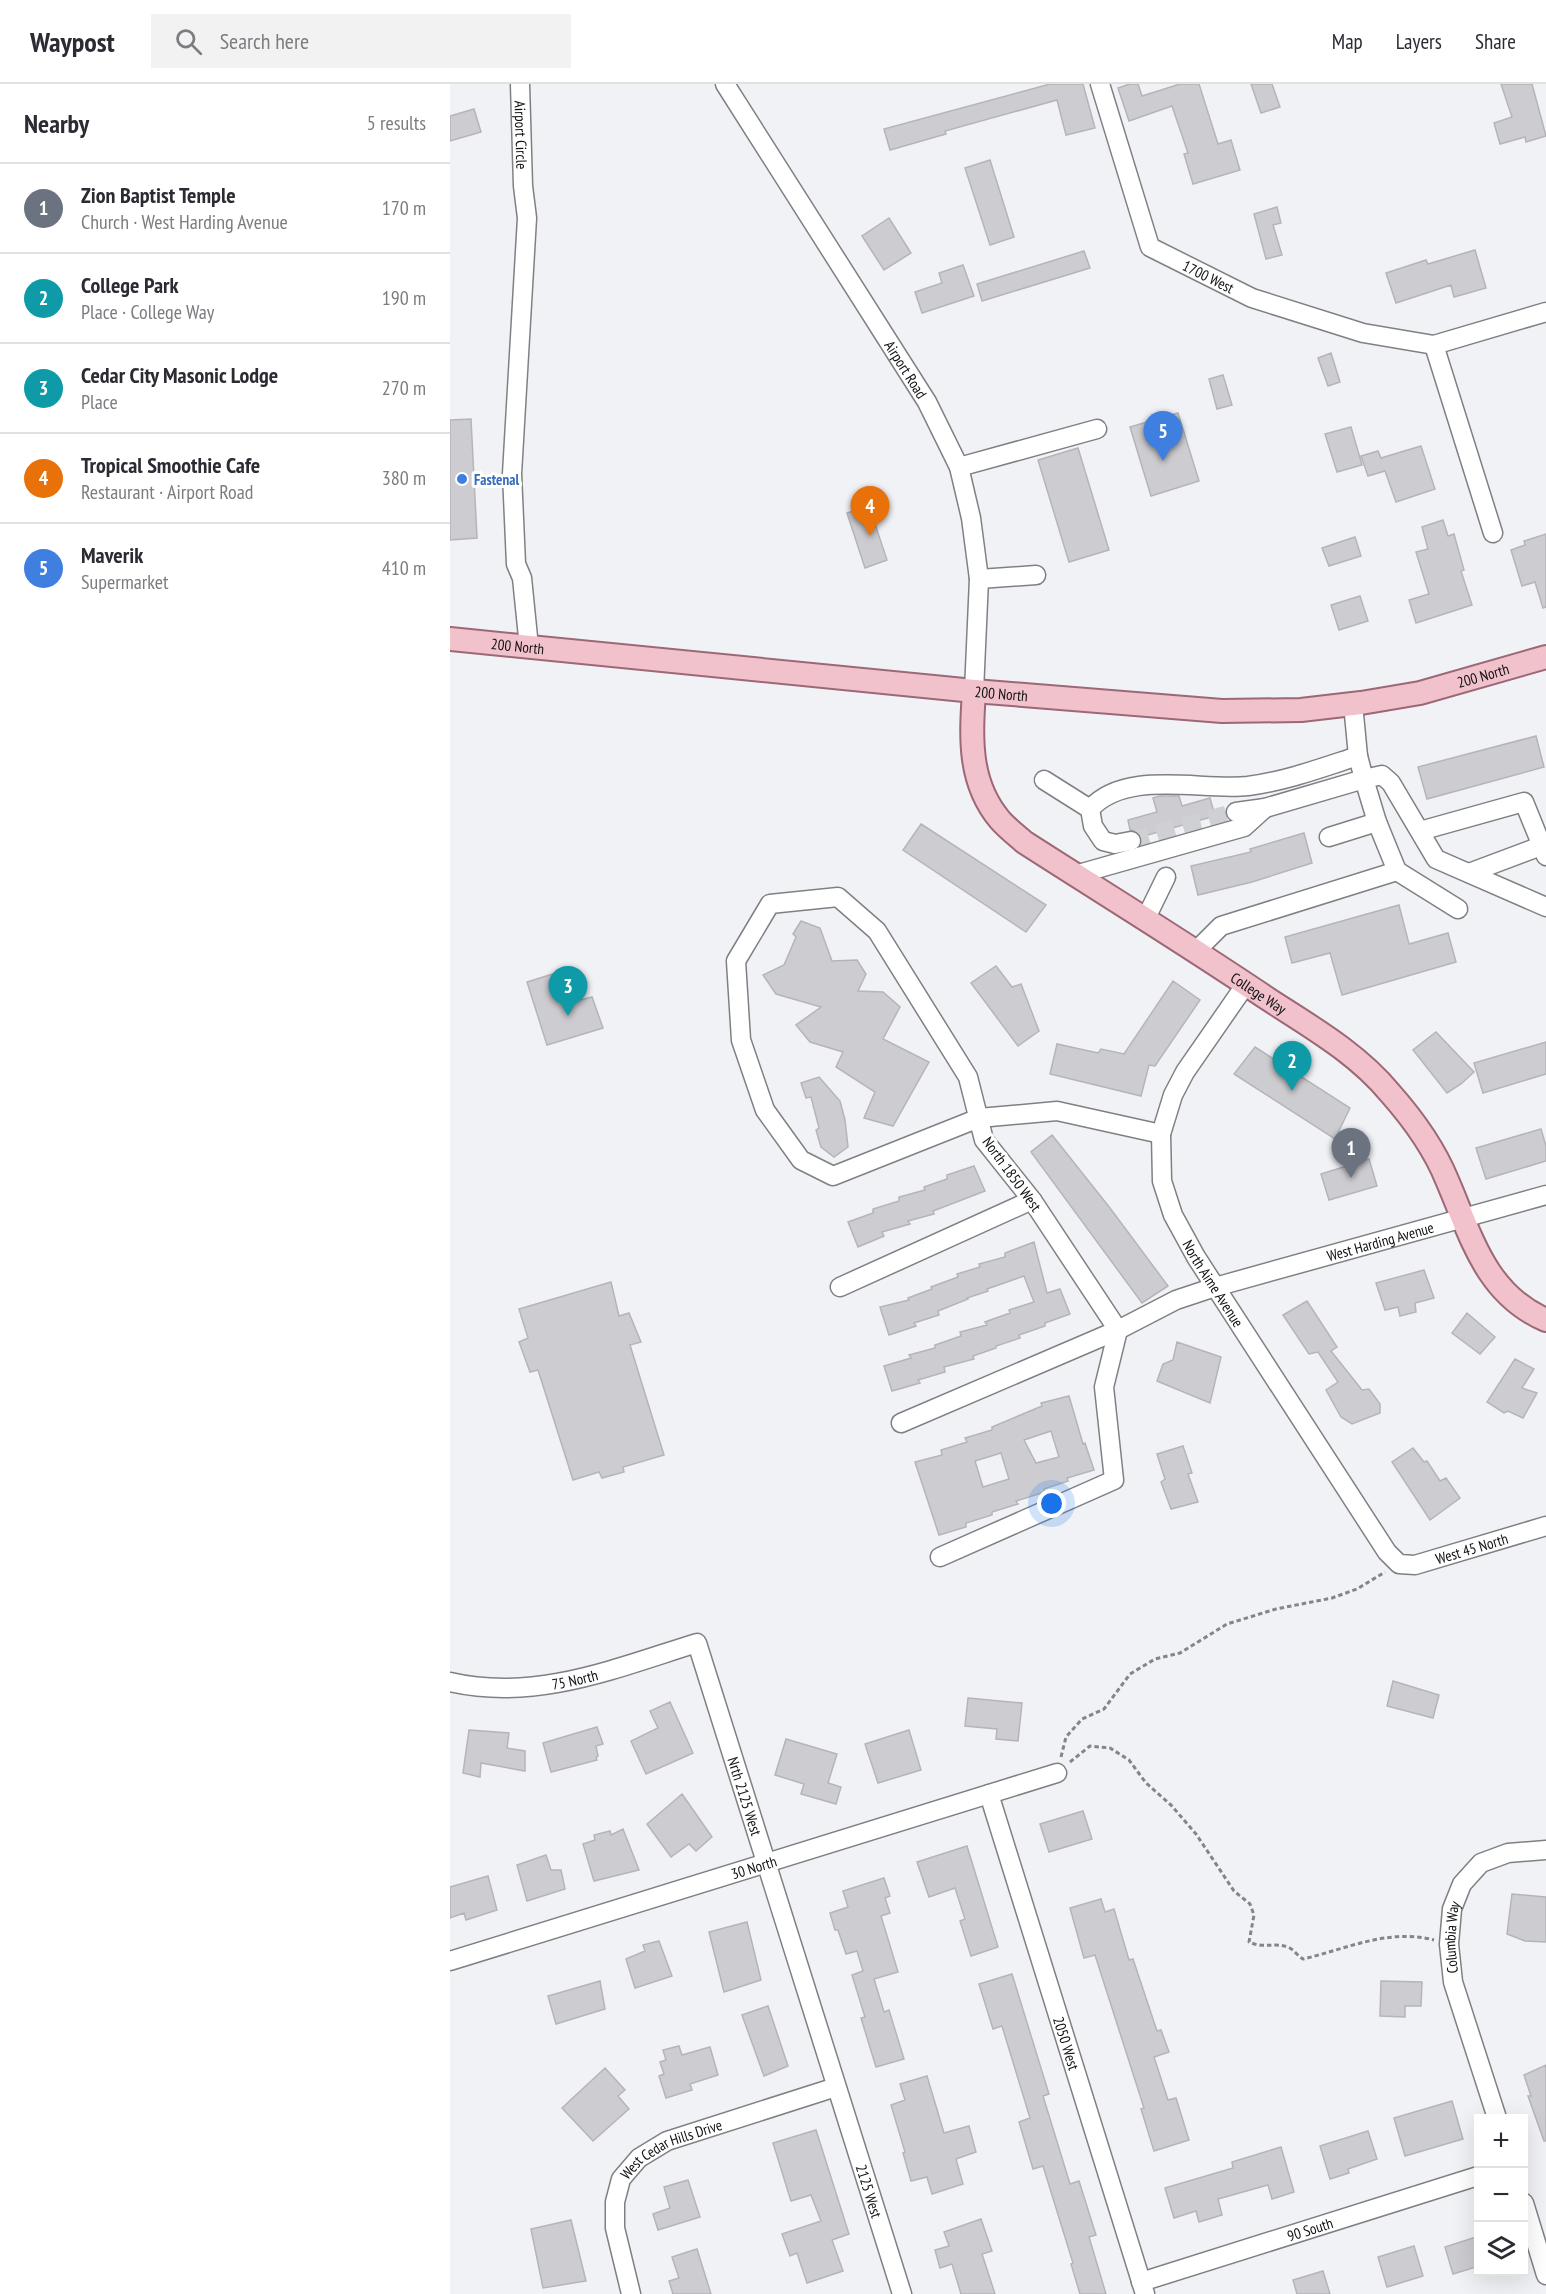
<!DOCTYPE html>
<html lang="en">
<head>
<meta charset="utf-8">
<style>
	:root { --surface:#fff; --page:#f2f2f3; --text:#2b2b33; --muted:#7c7c81; --line:#e1e1e2; --accent:#d24369 }
	body { margin:0; font-family:"PT Sans Narrow",sans-serif; background:var(--page); color:var(--text) }
	.controls { position:absolute; right:18px; bottom:18px; display:grid; overflow:hidden; border-radius:0px; box-shadow:0 6px 24px #0002 }
	.controls button { width:54px; height:54px; display:grid; place-items:center; padding:0; border:0; border-bottom:2px solid var(--line); background:var(--surface); color:var(--text); font:30px sans-serif }
	.you { position:absolute; left:602px; top:1420px; width:21px; height:21px; margin:-15px; border:4px solid #fff; border-radius:50%; background:#1a73e8; box-shadow:0 0 0 9px #1a73e833 }
	.badge { display:grid; place-items:center; width:39px; height:39px; border-radius:50%; background:var(--accent); color:#fff; font-size:20px; font-weight:700 }
	.pin { position:absolute; translate:-50% -50px; filter:drop-shadow(0 2px 3px #0008) }
	.pin::after { content:''; position:absolute; top:32px; width:21px; height:18px; background:inherit; clip-path:polygon(0 0,100% 0,50% 100%) }
	.list { margin:0; padding:0; list-style:none }
	h2 { display:flex; justify-content:space-between; align-items:center; height:78px; margin:0; padding:0 24px; font-size:26px }
	h2 small { font-size:20px; font-weight:400; color:var(--muted) }
	.list li { display:grid; grid-template-columns:39px 1fr auto; gap:18px; align-items:center; box-sizing:border-box; height:90px; padding:0 24px; border-top:2px solid var(--line) }
	.list b { display:block; font-size:22px; white-space:nowrap }
	.list p { margin:0; font-size:20px; white-space:nowrap; color:var(--muted) }
	.list em { font-size:20px; font-style:normal; color:var(--muted) }
	.icon { flex:none; width:33px; height:33px; fill:none; stroke:currentColor; stroke-width:2; stroke-linecap:round; stroke-linejoin:round }
	.map { position:relative; flex:none; width:1096px; height:2210px; overflow:hidden }
	header { display:flex; align-items:center; gap:36px; box-sizing:border-box; height:84px; padding:0 30px; background:var(--surface); border-bottom:2px solid var(--line) }
	header strong { font-size:28px }
	nav { display:flex; gap:33px; margin-inline-start:auto; font-size:21px }
	.search { width:420px; height:54px; background:var(--page); display:flex; align-items:center; gap:15px; box-sizing:border-box; padding:0 21px; border-radius:0px; color:var(--muted); font-size:22px }
	main { display:flex }
	aside { flex:1; background:var(--surface) }
	.map>svg:first-child { display:block }
	.building { fill:#cdcdd1; stroke:#b5b5b9; stroke-width:1.5; fill-rule:evenodd }
	.lines { fill:none; stroke-linecap:round; stroke-linejoin:round }
	.minor-tunnel { stroke:#cfd0d4; stroke-width:18; stroke-dasharray:18 9; stroke-linecap:butt }
	.minor-casing { stroke:#7f8084; stroke-width:21 }
	.major-casing { stroke:#9c6875; stroke-width:26 }
	.path { stroke:#848588; stroke-width:3; stroke-dasharray:4.5 3; stroke-linecap:butt }
	.minor { stroke:#fff; stroke-width:18 }
	.major { stroke:#f1c1cc; stroke-width:22 }
	.shop-dot { fill:#3f7fe0; stroke:#fff; stroke-width:2 }
	.labels { text-anchor:middle; dominant-baseline:central; stroke-width:6; stroke-linejoin:round; paint-order:stroke }
	.street-label { font-size:15px; fill:#101012; stroke:#fff }
	.shop-label { font-size:15px; font-weight:bold; fill:#366cbe; stroke:#fff; text-anchor:start }
</style>
</head>
<body>
<header>
<strong>Waypost</strong>
<div class="search"><svg class="icon" aria-label="search" viewBox="0 0 24 24"><circle cx="10" cy="10" r="6"/><path d="M15 15l6 6"/></svg>Search here</div>
<nav><a>Map</a><a>Layers</a><a>Share</a></nav>
</header>
<main>
<aside>
<h2>Nearby<small>5 results</small></h2>
<ul class="list">
<li><span class="badge" style="background:#6b7280">1</span><div><b>Zion Baptist Temple</b><p>Church · West Harding Avenue</p></div><em>170 m</em></li>
<li><span class="badge" style="background:#0f9aa8">2</span><div><b>College Park</b><p>Place · College Way</p></div><em>190 m</em></li>
<li><span class="badge" style="background:#0f9aa8">3</span><div><b>Cedar City Masonic Lodge</b><p>Place</p></div><em>270 m</em></li>
<li><span class="badge" style="background:#e8710a">4</span><div><b>Tropical Smoothie Cafe</b><p>Restaurant · Airport Road</p></div><em>380 m</em></li>
<li><span class="badge" style="background:#3f7fe0">5</span><div><b>Maverik</b><p>Supermarket</p></div><em>410 m</em></li>
</ul>
</aside>
<div class="map">
<svg width="1096" height="2210" viewBox="0 0 1096 2210">
	<rect width="100%" height="100%" fill="#f1f2f6"/>
	<path class="building" d="M600 0H633L645 44 616 51 607 16 495 47 496 50 440 66 434 45Z
		M680 0H688L692 12 730 0H749L768 60 781 56 790 86 743 100 734 70 738 69 722 22 679 37 668 4Z
		M801 0H822L830 23 811 29Z
		M1051 0H1082L1096 52 1076 58 1075 53 1050 60 1044 39 1062 33Z
		M24 25 31 48 0 57V32Z
		M540 76 564 153 540 161 515 84Z
		M827 123 831 139 823 141 832 171 816 175 804 130Z
		M439 134 461 169 434 186 412 152Z
		M1025 166 1036 204 1004 213 1001 201 946 219 936 189 976 176 978 180Z
		M634 167 640 184 532 217 527 200Z
		M513 181 524 212 472 229 465 208 492 199 489 189Z
		M881 269 890 298 878 302 868 274Z
		M773 291 782 321 767 325 759 295Z
		M728 329 749 397 701 412 680 343Z
		M21 335 27 454 0 456V336Z
		M901 343 912 381 887 388 875 350Z
		M971 362 985 405 946 418 935 387 918 392 911 372 928 367 931 374Z
		M628 364 659 466 619 478 588 376Z
		M419 422 437 476 415 484 397 429Z
		M993 436 998 452 1004 450 1014 486 1011 487 1022 521 966 539 959 516 979 510 966 468 978 465 972 443Z
		M1096 450V523L1093 524 1085 498 1072 502 1061 466 1075 461 1074 457Z
		M905 453 911 472 879 482 872 464Z
		M910 512 918 537 889 546 881 521Z
		M1086 652 1094 683 977 715 968 683Z
		M710 712H729L732 722 760 714 765 732 691 753 685 747 680 746 678 736 707 728 703 714Z
		M471 740 596 821 576 848 453 766Z
		M854 749 862 779 802 798 748 811 741 782 801 768 800 765Z
		M949 821 959 860 998 849 1006 878 892 911 880 869 842 879 835 853Z
		M351 837 370 844 382 877 407 876 416 890 408 907 433 908 450 923 433 955 479 978 443 1042 414 1034 425 1008 386 983 393 968 360 958 346 941 371 923 326 910 313 891 334 881 346 853 343 850Z
		M546 882 562 903 571 900 589 947 568 962 521 899Z
		M106 889 115 920 142 913 153 944 97 961 77 898Z
		M723 897 750 916 705 982 699 981 691 1012 600 990 607 960 648 969 651 965 674 970Z
		M986 948 1024 988 1011 1000 997 1009 963 966Z
		M1096 958V990L1033 1009 1024 979Z
		M805 963 900 1024 885 1055 784 990Z
		M369 993 390 1017 395 1036 398 1063 384 1073 371 1063 366 1046 369 1044 361 1013 356 1014 351 999Z
		M1091 1045 1096 1062V1077L1036 1095 1026 1064Z
		M602 1051 660 1124 718 1202 692 1219 581 1068Z
		M919 1075 927 1102 879 1116 871 1090Z
		M524 1082 535 1107 483 1127 484 1130 458 1137 460 1140 432 1148 434 1152 408 1163 398 1138 423 1129V1125L449 1117V1113L475 1106 474 1103 497 1095V1091Z
		M584 1158 597 1209 610 1205 620 1230 595 1239V1242L569 1251 570 1254 546 1262V1264L523 1272 524 1275 494 1283 495 1288 468 1296 470 1299 442 1307 434 1282 461 1274 459 1271 485 1264V1261L511 1252 510 1248 537 1241 535 1238 560 1229 559 1226 584 1218 574 1192 537 1205 538 1207 517 1214 518 1215 488 1227 489 1231 464 1239 466 1242 439 1251 430 1223 459 1216 458 1214 482 1205 481 1203 508 1193 507 1190 530 1183 529 1180 555 1173V1169Z
		M974 1186 984 1214 965 1219 966 1228 950 1232 948 1223 935 1226 926 1199Z
		M161 1198 169 1232 179 1229 191 1258 180 1261 214 1371 173 1383 174 1388 152 1394 149 1388 123 1396 88 1286 80 1288 69 1258 78 1254 69 1225Z
		M857 1217 887 1263 881 1267 912 1306 919 1305 930 1320V1329L902 1340 891 1333 876 1306 888 1298 868 1268 859 1270 833 1231Z
		M1017 1229 1045 1253 1030 1270 1002 1249Z
		M727 1258 771 1273 760 1319 707 1297 713 1280 723 1276Z
		M1065 1275 1084 1285 1072 1304 1087 1309 1073 1334 1058 1327 1054 1329 1037 1318Z
		M619 1312 633 1360 635 1359 644 1386 617 1394 618 1397 594 1405 595 1408 566 1417 568 1420 542 1428V1431L516 1439V1443L489 1451 465 1378 492 1371 491 1366 517 1358 515 1354 542 1346V1343L592 1322 591 1319ZM601 1347 609 1373 586 1379 574 1356ZM551 1369 559 1395 533 1403 525 1377Z
		M733 1362 742 1389 738 1390 748 1418 721 1425 711 1398 715 1395 707 1370Z
		M963 1364 974 1378 977 1377 990 1397 996 1394 1010 1414 980 1436 942 1378Z
		M943 1597 989 1611 983 1634 937 1622Z
		M518 1614 572 1619 568 1657 546 1655 547 1645 515 1642Z
		M220 1618 243 1669 196 1690 181 1657 208 1644 200 1627Z
		M147 1643 153 1660 146 1662 148 1672 146 1674 147 1676 101 1688 93 1659Z
		M19 1646 59 1649 57 1664 75 1667V1687L31 1679 30 1693 13 1689Z
		M459 1646 471 1686 428 1699 415 1660Z
		M336 1655 387 1670 378 1699 391 1703 386 1720 351 1710 354 1700 325 1691Z
		M232 1710 262 1753 246 1767 239 1760 221 1773 197 1740Z
		M633 1727 642 1755 599 1768 590 1740Z
		M173 1745 189 1786 144 1797 133 1760 145 1756 144 1751 160 1747 161 1751Z
		M517 1762 548 1863 521 1872 510 1837 515 1835 505 1804 479 1813 467 1778Z
		M96 1771 101 1786H111L115 1805 77 1817 67 1781Z
		M38 1792 47 1826 16 1836 14 1829 0 1834V1803Z
		M434 1794 440 1812 435 1814 440 1829 431 1832 448 1888 424 1895 434 1928 439 1926 454 1975 426 1983 411 1934 415 1933 402 1891 413 1887 407 1867 396 1870 388 1846H385L380 1829 398 1823 393 1807Z
		M1062 1810 1096 1813V1858L1075 1857 1057 1850Z
		M651 1815 655 1828 664 1825 679 1876 683 1875 707 1947 711 1946 719 1968 704 1973 718 2016 726 2014 739 2056 704 2067 691 2025 694 2024 645 1871 634 1874 620 1824Z
		M297 1838 311 1896 274 1908 259 1848Z
		M209 1857 222 1892 185 1904 176 1875 195 1867 193 1861Z
		M562 1890 599 2010 593 2012 620 2100 629 2097 646 2151 639 2153 656 2210H630L621 2180 623 2179 593 2082 583 2085 569 2038 580 2034 552 1942 543 1945 529 1900Z
		M150 1897 155 1925 106 1940 98 1912Z
		M931 1897 972 1898 971 1922H955V1933L930 1932Z
		M318 1922 338 1982 314 1992 292 1931Z
		M229 1962 232 1971 260 1963 268 1991 240 2000 242 2006 216 2014 209 1992 214 1990 210 1978 216 1976 213 1966Z
		M1096 1981V2057H1094L1078 2012H1081L1074 1991Z
		M155 1984 175 2006 168 2012 179 2025 143 2057 112 2024Z
		M477 1992 494 2049 519 2042 526 2068 506 2075 513 2100 482 2110 477 2093 461 2097 453 2069 455 2068 441 2021 455 2016 450 2000Z
		M1002 2017 1013 2055 955 2072 944 2034Z
		M366 2046 399 2150 382 2156 393 2187 357 2199 347 2169 340 2172 332 2150 371 2137 361 2111 341 2117 323 2059Z
		M918 2047 927 2075 898 2085 899 2089 880 2095 870 2062Z
		M831 2063 844 2108 822 2115 818 2101 768 2115 772 2131 749 2138 746 2127 724 2134 715 2104 783 2084 782 2078Z
		M238 2096 250 2133 208 2146 203 2130 220 2124 214 2103Z
		M531 2135 542 2167 532 2170 545 2210H511L502 2180 490 2184 485 2166 499 2162 494 2148Z
		M121 2136 136 2197 93 2204 81 2145Z
		M1029 2152V2182L1003 2190 995 2163Z
		M964 2162 973 2192 937 2203 928 2173Z
		M247 2165 261 2210H223L219 2197 229 2194 222 2173Z
		M873 2187 880 2210H847L843 2196Z"/>
	<g class="lines">
		<path class="minor-tunnel" d="M681 757 786 728"/>
		<g class="minor-casing">
			<g id="minor">
				<path id="s1" d="M70 0 73 102 77 134 62 390 66 480 72 494 79 563"/>
				<path id="s2" d="M275 0 477 318 509 383 521 434 529 495 524 607"/>
				<path id="s3" d="M650 0 700 163 802 214 913 249 984 261 1096 228"/>
				<path d="M984 261 1043 449"/>
				<path d="M509 383 647 345"/>
				<path d="M529 495 586 491"/>
				<path d="M903 620 908 672 914 695 932 691 941 699 986 775 1096 823"/>
				<path d="M594 696 640 725 643 742 653 757 665 760 681 757"/>
				<path d="M640 725C676 685 750 707 798 702 836 697 871 684 908 672"/>
				<path d="M786 728 815 724 914 695 927 738"/>
				<path d="M970 747 1074 718 1096 772"/>
				<path d="M947 787 1008 825"/>
				<path d="M1019 789 1091 762"/>
				<path d="M625 791 794 743 815 724"/>
				<path d="M695 836 716 793"/>
				<path d="M745 868 771 842 947 787 927 738 879 753"/>
				<path id="s4" d="M796 900 735 988 723 1011 711 1050 712 1097 723 1131 746 1173 937 1468 949 1480 965 1481 1096 1442"/>
				<path d="M390 1203 582 1116"/>
				<path id="s5" d="M451 1339 668 1246 726 1216 765 1203 1096 1111"/>
				<path d="M490 1473 664 1396 654 1303 668 1246 582 1116 534 1056 518 993 427 847 388 813 320 820 286 877 291 956 315 1026 351 1076 383 1092 529 1034 607 1027 711 1050"/>
				<path id="s6" d="M0 1598C86 1618 166 1584 247 1559L452 2210"/>
				<path id="s7" d="M539 1710 695 2210"/>
				<path id="s8" d="M0 1877 607 1689"/>
				<path id="s9" d="M1047 2034 1003 1898 999 1860 1002 1825 1012 1800 1031 1779 1058 1769 1096 1766"/>
				<path d="M1074 2119 1096 2191"/>
				<path id="s10" d="M691 2198 1028 2092"/>
				<path id="s11" d="M181 2210 165 2144V2118L171 2095 189 2074 217 2057 386 2003"/>
			</g>
		</g>
		<g class="major-casing">
			<g id="major">
				<path id="s12" d="M0 555 524 607 772 627 851 626 911 619 970 609 1096 573"/>
				<path id="s13" d="M524 607C521 653 518 698 550 736 557 744 566 751 574 758 655 810 738 861 818 915 861 943 907 969 940 1009 963 1035 984 1064 997 1096 1021 1151 1035 1210 1096 1236"/>
			</g>
		</g>
		<path class="path" d="M611 1673 616 1653 632 1635 654 1625 680 1590 705 1575 730 1569 777 1540 826 1525 882 1514 907 1505 935 1488
			M620 1678 640 1662 660 1664 679 1676 696 1699 721 1721 746 1750 784 1807 800 1820 804 1831 799 1858C815 1865 824 1858 838 1863 844 1866 848 1872 853 1875 896 1865 939 1844 984 1856"/>
		<use href="#minor" class="minor"/>
		<use href="#major" class="major"/>
	</g>
	<circle class="shop-dot" cx="12" cy="395" r="6"/>
	<g class="labels">
		<g class="street-label">
			<text stroke="none"><textPath href="#s1" startOffset="51">Airport Circle</textPath></text>
			<text stroke="none"><textPath href="#s3" startOffset="236">1700 West</textPath></text>
			<text stroke="none"><textPath href="#s2" startOffset="338">Airport Road</textPath></text>
			<text stroke="none"><textPath href="#s12" startOffset="68">200 North</textPath></text>
			<text stroke="none"><textPath href="#s12" startOffset="1040">200 North</textPath></text>
			<text stroke="none"><textPath href="#s12" startOffset="554">200 North</textPath></text>
			<text stroke="none"><textPath href="#s13" startOffset="447">College Way</textPath></text>
			<text transform="translate(562 1090) rotate(54)">North 1850 West</text>
			<text stroke="none"><textPath href="#s5" startOffset="514">West Harding Avenue</textPath></text>
			<text stroke="none"><textPath href="#s4" startOffset="336">North Aime Avenue</textPath></text>
			<text stroke="none"><textPath href="#s4" startOffset="748">West 45 North</textPath></text>
			<text stroke="none"><textPath href="#s6" startOffset="126">75 North</textPath></text>
			<text stroke="none"><textPath href="#s6" startOffset="414">Nrth 2125 West</textPath></text>
			<text stroke="none"><textPath href="#s8" startOffset="318">30 North</textPath></text>
			<text stroke="none"><textPath href="#s9" startOffset="188">Columbia Way</textPath></text>
			<text stroke="none"><textPath href="#s7" startOffset="261">2050 West</textPath></text>
			<text stroke="none"><textPath href="#s11" startOffset="178">West Cedar Hills Drive</textPath></text>
			<text stroke="none"><textPath href="#s6" startOffset="828">2125 West</textPath></text>
			<text stroke="none"><textPath href="#s10" startOffset="177">90 South</textPath></text>
		</g>
		<g class="shop-label">
			<text x="24" y="395">Fastenal</text>
		</g>
	</g>
</svg>
<div class="controls">
<button>+</button>
<button>−</button>
<button><svg class="icon" aria-label="layers" viewBox="0 0 24 24"><path d="M12 4l9 5-9 5-9-5zM3 14l9 5 9-5"/></svg></button>
</div>
<div class="you"></div>
<div class="pin badge" style="left:901px;top:1094px;background:#6b7280">1</div>
<div class="pin badge" style="left:842px;top:1007px;background:#0f9aa8">2</div>
<div class="pin badge" style="left:118px;top:932px;background:#0f9aa8">3</div>
<div class="pin badge" style="left:420px;top:452px;background:#e8710a">4</div>
<div class="pin badge" style="left:713px;top:377px;background:#3f7fe0">5</div>
</div>
</main>
</body>
</html>
